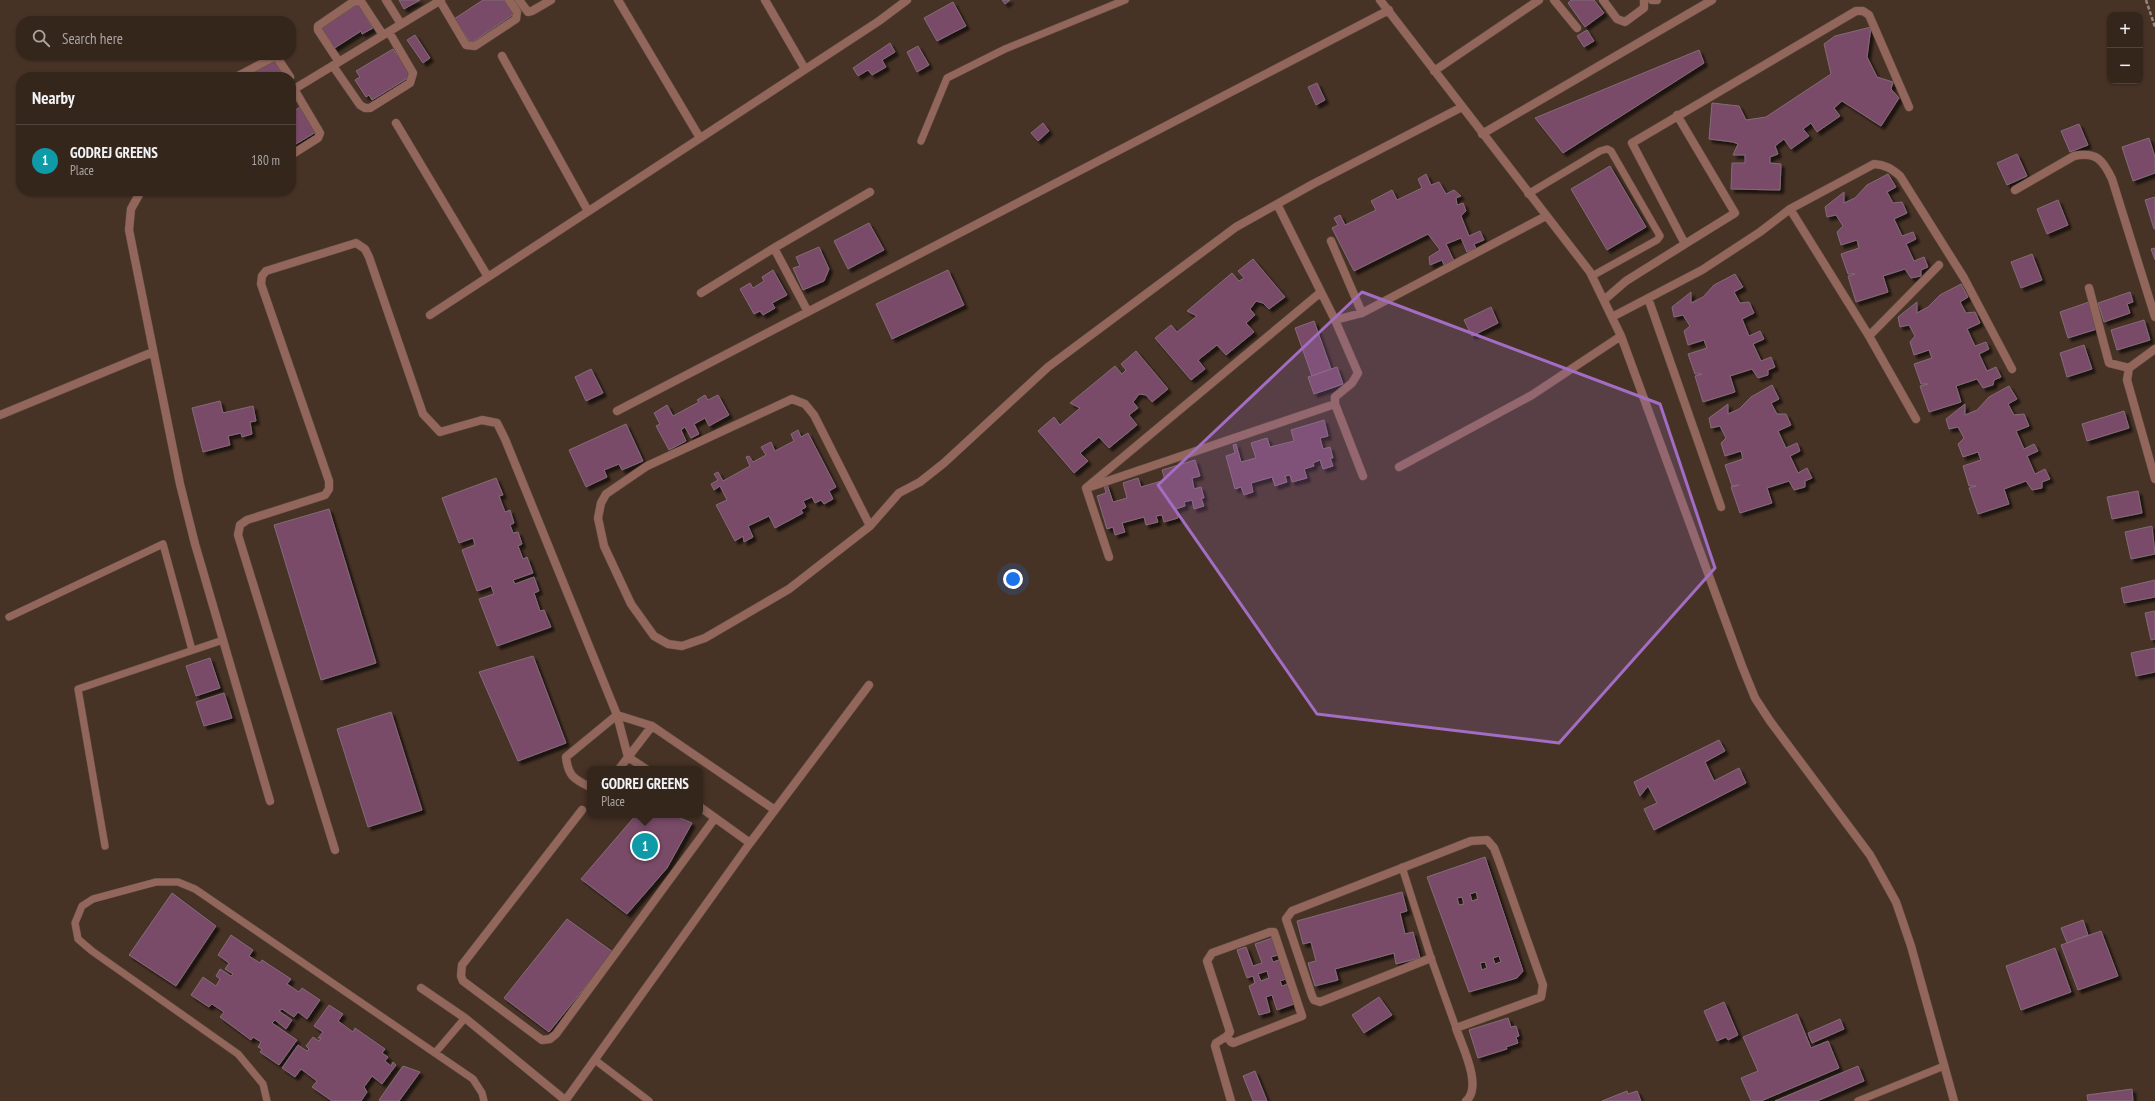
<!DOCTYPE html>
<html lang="en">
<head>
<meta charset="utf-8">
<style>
	:root { --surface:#35261c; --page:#403229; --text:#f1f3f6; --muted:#aaa5a3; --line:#4f433b; --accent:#65c5ee }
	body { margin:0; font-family:"PT Sans Narrow",sans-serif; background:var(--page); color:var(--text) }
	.controls { position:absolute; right:12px; top:12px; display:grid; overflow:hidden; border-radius:8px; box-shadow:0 1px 3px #0004 }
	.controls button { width:36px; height:36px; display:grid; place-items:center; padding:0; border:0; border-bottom:1px solid var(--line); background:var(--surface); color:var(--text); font:20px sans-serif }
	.you { position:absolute; left:1013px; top:579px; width:14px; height:14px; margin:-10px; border:3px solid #fff; border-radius:50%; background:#1a73e8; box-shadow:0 0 0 6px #1a73e833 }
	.badge { display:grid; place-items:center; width:26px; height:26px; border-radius:50%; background:var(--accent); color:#fff; font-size:13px; font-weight:700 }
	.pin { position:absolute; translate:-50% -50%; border:2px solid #fff; box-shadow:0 1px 4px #0006 }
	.popup { position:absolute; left:587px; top:766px; width:116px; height:52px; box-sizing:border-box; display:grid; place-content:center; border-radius:8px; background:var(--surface); filter:drop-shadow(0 1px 3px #0005); font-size:13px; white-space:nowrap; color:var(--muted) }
	.popup b { font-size:15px; color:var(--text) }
	.popup::after { content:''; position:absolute; left:50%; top:100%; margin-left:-8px; border:8px solid transparent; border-top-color:var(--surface) }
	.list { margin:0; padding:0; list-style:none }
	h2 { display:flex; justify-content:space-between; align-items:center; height:52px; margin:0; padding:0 16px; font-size:17px }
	h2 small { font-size:13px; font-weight:400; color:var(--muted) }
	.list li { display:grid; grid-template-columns:26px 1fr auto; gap:12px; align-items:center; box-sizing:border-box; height:72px; padding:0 16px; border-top:1px solid var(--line) }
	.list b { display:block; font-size:15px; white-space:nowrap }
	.list p { margin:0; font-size:13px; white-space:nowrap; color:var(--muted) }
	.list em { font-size:13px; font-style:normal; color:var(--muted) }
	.icon { flex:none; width:22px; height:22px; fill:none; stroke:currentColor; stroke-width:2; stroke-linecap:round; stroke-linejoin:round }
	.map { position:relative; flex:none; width:2155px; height:1101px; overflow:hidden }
	.search { position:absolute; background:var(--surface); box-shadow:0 1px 3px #0004; left:16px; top:16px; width:280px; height:44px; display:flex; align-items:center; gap:10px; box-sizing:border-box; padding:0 14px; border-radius:16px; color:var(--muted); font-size:15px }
	.panel { position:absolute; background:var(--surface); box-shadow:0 1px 3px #0004; left:16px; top:72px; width:280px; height:124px; border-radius:16px }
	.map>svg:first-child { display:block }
	.building { fill:#794c68; stroke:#836b79; fill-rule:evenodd; filter:url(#shadow) }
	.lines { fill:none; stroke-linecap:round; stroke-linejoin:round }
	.lane-casing { stroke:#624e43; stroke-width:8 }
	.street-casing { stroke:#624e43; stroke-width:9 }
	.path { stroke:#96857c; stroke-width:2.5; stroke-dasharray:4 2; stroke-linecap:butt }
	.lane { stroke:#92665b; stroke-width:7 }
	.street { stroke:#92665b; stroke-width:8 }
	.marked { fill:#a26dc2; fill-opacity:0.2; stroke:#a26dc2; stroke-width:3; stroke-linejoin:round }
</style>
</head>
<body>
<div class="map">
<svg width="2155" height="1101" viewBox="0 0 2155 1101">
	<defs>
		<filter id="shadow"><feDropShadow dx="3.5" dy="3.5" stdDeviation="1" flood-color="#0009"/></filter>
	</defs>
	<rect width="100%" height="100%" fill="#473226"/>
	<path class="building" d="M399 0H420L404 9Z
		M483 0H504L514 14 471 43 454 19Z
		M1002 0H1010L1005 4Z
		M1571 0H1594L1604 13 1585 27 1568 3Z
		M953 2 966 26 937 41 924 18Z
		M358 4 373 28 362 34 361 31 333 49 320 29Z
		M1871 27 1867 57 1877 77 1893 82 1891 89 1899 98 1881 126 1842 101 1834 108 1840 116 1817 132 1811 123 1803 129 1809 136 1791 149 1784 139 1775 146 1778 154 1770 157V163L1781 164 1780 190 1731 189 1732 163H1745V155H1733L1738 144 1733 142 1709 139 1712 103 1739 106 1746 120 1766 117 1831 74 1824 44 1835 36Z
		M1587 30 1594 41 1584 47 1577 36Z
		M415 35 430 58 423 63 407 40Z
		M890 43 895 52 882 60 886 67 872 75 868 70 858 76 853 68Z
		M918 46 929 65 917 72 907 52Z
		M393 49 397 55 400 53 411 76 372 100 369 95 366 97 355 80 360 77 356 71Z
		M1699 50 1704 63 1563 153 1535 118Z
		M274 59 284 77H243Z
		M1317 83 1325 100 1316 105 1308 87Z
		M300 107 316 132 291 147V113Z
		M1043 123 1049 131 1038 141 1031 133Z
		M2079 124 2088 145 2070 152 2061 131Z
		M2149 138 2155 157V173L2133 181 2122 147Z
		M2017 154 2027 176 2007 185 1997 163Z
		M1610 166 1646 227 1607 250 1571 189Z
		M1426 174 1431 185 1439 182 1446 194 1454 190 1461 196 1456 198 1457 205 1463 203 1466 211 1461 216 1469 236 1480 231 1484 240 1474 244 1476 249 1467 252 1461 238 1446 244 1454 261 1444 265 1442 260 1430 265 1429 257 1440 250 1428 234 1354 271 1332 228 1338 225 1334 218 1340 215 1345 225 1376 210 1371 201 1392 190 1397 200 1422 188 1418 179Z
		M1888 174 1896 187 1887 192 1893 203 1902 202 1907 213 1894 219 1902 236 1913 232 1916 239 1906 244 1914 261 1924 257 1928 267 1921 270V276L1911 278 1905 269 1883 276 1888 292 1856 302 1848 276 1855 274H1848L1841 254 1859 248 1857 240 1841 245 1837 232 1843 226 1836 215 1827 217 1825 207 1844 192V203L1855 198 1867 185Z
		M2155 197V229H2154L2145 200Z
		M2058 200 2068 225 2047 234 2037 209Z
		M869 223 884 250 848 269 834 241Z
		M819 247 829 269 824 281 803 290 793 268 800 266 796 257Z
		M2155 248V260L2151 249Z
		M2032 254 2042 280 2021 288 2011 262Z
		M1253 259 1285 297 1269 309 1263 303 1256 301 1250 309 1255 315 1246 323 1254 332 1226 355 1217 345 1198 360 1205 369 1191 380 1155 338 1171 325 1177 332 1197 316 1187 311 1232 273 1239 281 1244 278 1238 271Z
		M773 270 787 295 772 303 775 308 763 315 760 311 754 314 740 289 750 283 753 288 764 281 762 277Z
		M948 270 964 305 892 339 876 304Z
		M1735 274 1743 287 1734 292 1740 303 1749 302 1754 313 1742 319 1749 336 1760 331 1764 339 1753 344 1761 361 1771 357 1775 367 1768 370V375L1758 378 1752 369 1730 376 1735 392 1703 402 1695 376 1702 374H1695L1688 354 1707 348 1704 340 1688 345 1684 331 1690 326 1683 315 1674 317 1672 307 1691 292V303L1703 297 1714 285Z
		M1961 284 1968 297 1960 302 1966 313 1975 312 1980 323 1967 329 1975 346 1986 342 1989 349 1979 354 1987 371 1996 367 2001 377 1994 380 1993 385 1983 388 1977 379 1956 386 1961 402 1929 412 1920 386 1928 384H1921L1914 364 1932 358 1929 350 1914 355 1910 342 1915 336 1909 325 1900 327 1898 317 1917 302V313L1928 307 1940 295Z
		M2130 292 2133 302 2127 304 2130 313 2104 322 2098 303Z
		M2089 302 2097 329 2068 338 2060 312Z
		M1491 307 1498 323 1472 336 1464 320Z
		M2144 320 2150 340 2117 350 2111 330Z
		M1314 321 1331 369 1312 376 1295 328Z
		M2084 345 2092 369 2067 377 2060 353Z
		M1136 351 1168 389 1152 402 1146 395 1139 394 1133 402 1138 408 1129 415 1137 425 1109 448 1099 437 1080 453 1088 461 1074 473 1038 431 1054 417 1060 425 1080 408 1070 403 1115 366 1122 374 1126 370 1121 364Z
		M1337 367 1343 384 1314 394 1308 377Z
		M591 369 603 393 586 401 575 377Z
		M1772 385 1779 399 1771 403 1777 414H1786L1791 425 1778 431 1786 448 1797 443 1800 451 1790 456 1798 473 1807 468 1812 478 1805 481V487L1794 490 1789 481 1767 488 1772 503 1740 513 1731 487 1739 485 1732 486 1725 465 1743 459 1741 451 1725 456 1721 443 1726 438 1720 426 1711 428 1709 418 1728 404V414L1739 409 1751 397Z
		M2009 386 2017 399 2008 404 2014 415 2024 414 2029 426 2016 431 2024 449 2034 444 2038 451 2027 456 2035 474 2045 469 2050 479 2042 482V488L2032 490 2026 481 2004 489 2009 504 1978 514 1969 488 1976 486H1969L1963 466 1981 460 1978 452 1963 457 1958 444 1964 438 1958 427 1949 429 1946 419 1965 404V415L1977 410 1989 397Z
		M705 395 708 400 718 395 729 415 709 426 705 418 694 424 699 434 691 438 685 427 681 430 686 441 669 450 656 426 660 424 654 413 667 405 673 416 699 402 697 400Z
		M220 401 223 413 253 406 256 421 250 422 252 434 242 437 241 433 228 436 230 445 203 452 192 408Z
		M2124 411 2129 428 2087 441 2082 424Z
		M1324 420 1328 436 1320 438 1323 449 1330 447 1333 458H1330L1333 466 1323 469 1320 460 1313 463 1314 466 1304 469 1307 478 1292 482 1290 475 1285 476 1287 482 1275 486 1272 477 1251 483 1253 492 1244 495 1241 487 1235 489 1226 456 1235 453 1233 445 1236 444 1241 462 1256 458 1251 443 1267 438 1270 447 1294 441 1291 430Z
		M626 424 643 461 622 470 619 464 604 470 607 477 586 487 569 450Z
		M798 430 801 437 808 433 836 487 829 491 833 499 824 504 821 500 815 503 812 497 803 501 806 507 801 510 803 513 775 528 769 516 748 526 753 537 744 542 743 536 735 541 716 505 727 500 720 486 714 490 711 484 718 480 714 474 718 472 723 481 750 466 746 457 749 456 753 462 766 455 761 447 771 442 775 451 794 441 791 434Z
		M1195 460 1200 476 1192 478 1194 489 1201 487 1204 498H1201L1204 506 1194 509 1192 500 1184 502 1185 506 1176 509 1178 518 1164 522 1162 515 1156 516 1158 522 1146 525 1144 517 1122 523 1125 532 1115 535 1113 527 1107 529 1097 496 1106 493 1104 485 1107 484 1113 502 1127 498 1123 483 1138 478 1141 487 1165 480 1162 470Z
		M496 478 503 495 499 496 505 512 510 510 514 523 510 525 513 533 518 532 522 544 518 546 523 559 527 557 533 573 513 580 515 584 534 577 539 591 534 593 540 611 544 610 551 627 497 646 479 599 494 594 491 586 477 591 462 550 475 545 473 538 459 543 442 498Z
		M2138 491 2142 513 2112 519 2107 497Z
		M329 509 376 663 321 680 274 525Z
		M2152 526 2155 554 2131 559 2125 532Z
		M2155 580V597L2124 603 2121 588Z
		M2155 611V639L2151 640 2145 613Z
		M2155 648V672L2136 676 2131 653Z
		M533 656 566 743 518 761 479 672Z
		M210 658 220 688 196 696 186 666Z
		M224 693 232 718 204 726 196 702Z
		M391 712 422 810 368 827 337 729Z
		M1719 740 1725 751 1705 762 1714 781 1739 768 1746 783 1654 830 1644 809 1657 803 1648 786 1640 796 1634 782Z
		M636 815H673L692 823 667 868 627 914 581 879Z
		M1485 857 1523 971 1517 978 1469 992 1427 877ZM1476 892 1478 899 1472 901 1470 894ZM1462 897 1464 904 1459 905 1457 898ZM1499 956 1501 962 1495 964 1493 958ZM1485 962 1487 968 1482 970 1480 963Z
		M1402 892 1407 911 1400 913 1405 934 1413 932 1420 958 1396 964 1394 953 1335 969 1338 980 1315 986 1308 963 1316 961 1311 942 1303 944 1297 921Z
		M172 893 216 926 176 986 129 955Z
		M567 919 613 952 549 1032 504 998Z
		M2083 920 2088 935 2067 943 2061 928Z
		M2101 931 2118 976 2078 990 2061 945Z
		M231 935 253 950 249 956 260 963 262 960 291 979 287 984 299 992 302 988 320 1000 307 1019 298 1012 294 1017 282 1009 279 1011 292 1020 286 1029 275 1020 272 1023 297 1040 279 1065 260 1052 262 1049 258 1047 261 1042 253 1037 251 1040 220 1017 224 1012 212 1004 209 1007 191 995 203 977 216 986 220 979 216 976 220 969 231 976 233 974 225 969 229 963 218 955Z
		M1272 938 1278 955 1271 957 1273 962 1279 960 1286 979 1280 981 1282 986 1288 984 1294 1004 1277 1010 1272 995 1266 997 1270 1012 1259 1015 1249 986 1255 983 1253 976 1247 978 1237 950 1246 947 1253 966 1262 963 1255 944ZM1267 971 1269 978 1261 981 1258 974Z
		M2055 948 2071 992 2021 1010 2006 966Z
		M1379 997 1392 1015 1364 1033 1352 1015Z
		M1724 1002 1738 1035 1728 1040 1726 1037 1717 1041 1704 1011Z
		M329 1005 343 1014 338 1021 353 1032 355 1028 385 1049 382 1053 388 1057 385 1061 391 1066 393 1062 396 1065 382 1084 372 1076 364 1087 367 1092 361 1101H332L312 1087 317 1081 301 1069 295 1077 282 1068 298 1045 307 1051 309 1049 306 1046 313 1037 319 1041 321 1038H318L323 1032 314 1026Z
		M1797 1014 1811 1048 1828 1041 1839 1068 1761 1101H1751L1741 1078 1758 1071 1743 1037Z
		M1508 1018 1511 1027 1516 1026 1519 1036 1516 1037 1518 1043 1506 1047 1507 1049 1478 1058 1469 1030Z
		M1840 1019 1844 1029 1812 1043 1808 1033Z
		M403 1066 420 1072 399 1101H381L379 1100Z
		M1858 1066 1864 1081 1817 1101H1775Z
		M1255 1071 1267 1101H1253L1243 1076Z
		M2132 1089 2133 1101H2088L2087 1095Z
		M1627 1091 1628 1094 1637 1091 1641 1101H1602Z"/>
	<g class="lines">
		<g class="lane-casing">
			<path id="lane" d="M921 141 947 78 1005 49 1125 0
				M1528 194 1600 151 1607 149 1611 151 1660 236 1657 240 1592 276
				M9 617 163 544 192 650
				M105 846 78 689 223 640
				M1402 867 1431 958 1456 1028
				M435 1053 465 1018
				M595 1060 649 1101
				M267 1101 263 1084 238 1054 92 951 78 939 75 923 82 906 93 899 156 882H178L195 889 473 1079 482 1093 484 1101
				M1858 1101 1944 1066"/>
		</g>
		<g class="street-casing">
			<path id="street" d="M386 0 401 24
				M519 0 528 12 532 11 551 0
				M618 0 700 138
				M765 0 805 69
				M1380 0 1590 272 1621 336 1742 666 1755 698 1770 721 1870 855 1896 902 1911 946 1954 1101
				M1554 0 1577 28
				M1603 0 1617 19 1625 22 1644 8V0
				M1652 0H1657
				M440 1 466 45 475 46 516 19 517 12 509 0
				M502 56 588 211
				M339 62 318 30V26L353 2 358 1 362 3 383 35
				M333 66 360 105 365 108H370L410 83 413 73 389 32
				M1434 71 1539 0
				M236 77 276 56 290 77
				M291 91 441 0
				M1677 115 1735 213 1685 244
				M396 123 488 277
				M1482 134 1712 0
				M291 155 318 138 320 133 294 89
				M2015 190 2074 156C2096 151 2103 160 2112 179L2155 317
				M141 191 131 209 129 230 180 484 195 544 270 801
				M1277 204 1335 320 1358 373 1352 383 1335 397V404L1363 476
				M1790 209 1869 336 1916 419
				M1331 241 1362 313
				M774 248 870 192
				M2089 288 2109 363 2129 368
				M701 293 774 248 808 312
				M1648 298 1721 507
				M1604 300 1626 281 1685 244 1632 143 1856 11H1863L1869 15 1909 107
				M430 315 879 21 907 0
				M1612 317 1702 270 1760 232 1790 209 1874 164C1885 165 1891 168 1900 176L1964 278 2012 369
				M1335 320 1362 313 1546 216
				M1869 336 1939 265
				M2155 349 2129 368 2127 380 2155 479
				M617 411 1389 10
				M0 415 153 352
				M1399 467 1532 395 1621 336
				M1090 487 1335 404
				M870 526 789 589 705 638 682 646 668 644 654 636 631 604 604 546 598 518 601 503 606 494 647 466 792 399 805 404 814 415 870 526 899 493 920 482 944 463 1048 367 1236 227 1313 184 1462 107
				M1109 557 1086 488 1321 292
				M617 715 652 726 775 810
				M619 769 652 726
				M590 787C573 779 568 775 566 757L617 715
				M700 807 750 843
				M582 810 462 965 461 976 463 981 542 1040 550 1039 556 1034 715 818
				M335 850 238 535 240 525 247 520 325 495 329 489V481L261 284 262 276 266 271 356 243 365 249 369 257 423 414 440 432 482 420 497 423 505 439 617 715 628 757 646 769
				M1431 958 1320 1002 1314 1000 1312 996 1286 919 1292 911 1471 841 1487 840 1494 848 1499 861 1543 985 1541 997 1456 1028C1462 1046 1483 1087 1466 1101
				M421 988 465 1018 565 1100
				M1227 1036 1231 1042 1233 1043 1302 1016 1274 932H1270L1212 953 1207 961 1230 1032 1227 1036 1216 1043 1215 1046 1231 1101
				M565 1101 750 843 869 685"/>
		</g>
		<path class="path" d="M2146 0 2155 27"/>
		<use href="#lane" class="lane"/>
		<use href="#street" class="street"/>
	</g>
	<path class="marked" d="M1362 292 1660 404 1715 568 1559 743 1317 714 1158 485Z"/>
</svg>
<div class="controls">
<button>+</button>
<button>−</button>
</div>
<div class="you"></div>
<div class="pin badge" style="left:645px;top:846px;background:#0f9aa8">1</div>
<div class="popup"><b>GODREJ GREENS</b>Place</div>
<div class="search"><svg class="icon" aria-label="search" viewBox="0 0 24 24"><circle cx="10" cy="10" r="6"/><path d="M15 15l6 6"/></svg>Search here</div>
<section class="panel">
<h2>Nearby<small></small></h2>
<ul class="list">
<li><span class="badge" style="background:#0f9aa8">1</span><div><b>GODREJ GREENS</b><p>Place</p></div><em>180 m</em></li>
</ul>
</section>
</div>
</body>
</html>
